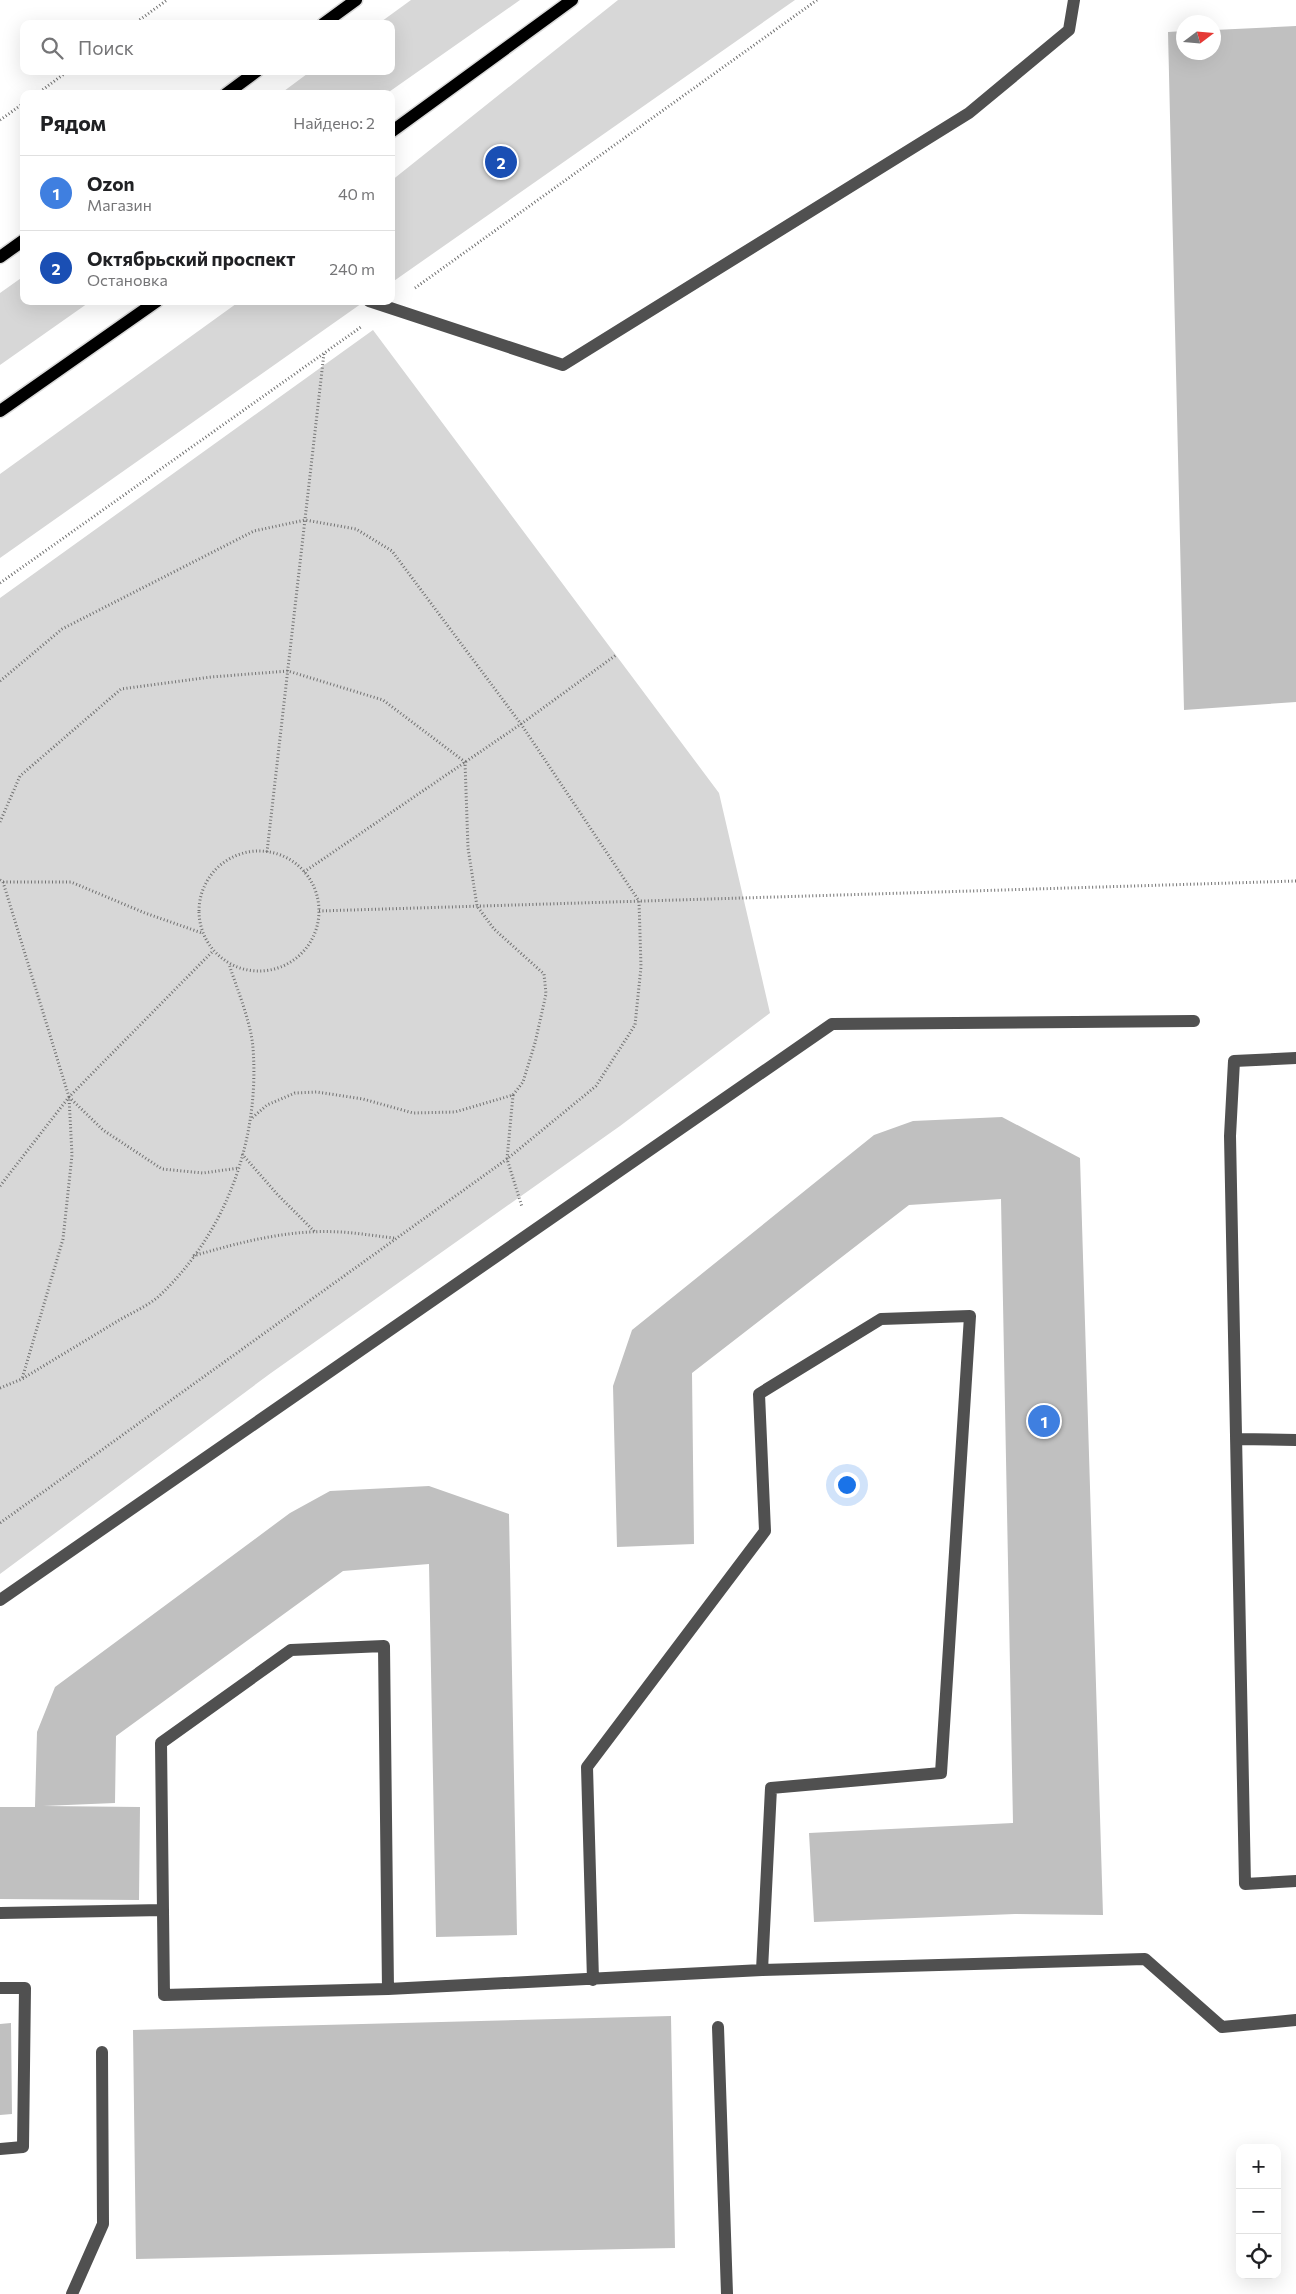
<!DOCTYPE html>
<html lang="ru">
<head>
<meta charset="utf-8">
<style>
	:root { --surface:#fff; --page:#f2f2f2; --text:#202124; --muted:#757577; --line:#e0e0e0; --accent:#b45309 }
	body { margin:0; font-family:Commissioner,sans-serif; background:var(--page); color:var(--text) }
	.controls { position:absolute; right:15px; bottom:15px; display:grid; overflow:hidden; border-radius:10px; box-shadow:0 5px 20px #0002 }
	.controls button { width:45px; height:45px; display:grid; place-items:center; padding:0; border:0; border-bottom:1px solid var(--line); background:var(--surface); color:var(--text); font:25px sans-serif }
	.compass { position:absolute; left:1176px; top:15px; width:45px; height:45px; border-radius:50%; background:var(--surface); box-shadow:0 5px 20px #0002; rotate:74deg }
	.you { position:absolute; left:846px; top:1484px; width:18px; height:18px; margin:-12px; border:4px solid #fff; border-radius:50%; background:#1a73e8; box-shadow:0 0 0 8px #1a73e833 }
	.badge { display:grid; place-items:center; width:32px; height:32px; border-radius:50%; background:var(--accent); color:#fff; font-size:16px; font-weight:700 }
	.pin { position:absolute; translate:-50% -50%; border:2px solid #fff; box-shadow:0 1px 5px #0006 }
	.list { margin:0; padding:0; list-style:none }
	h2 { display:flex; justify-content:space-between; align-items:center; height:65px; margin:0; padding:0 20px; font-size:21px }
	h2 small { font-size:16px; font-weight:400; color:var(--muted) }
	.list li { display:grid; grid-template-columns:32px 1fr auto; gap:15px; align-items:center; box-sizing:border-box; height:75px; padding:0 20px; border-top:1px solid var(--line) }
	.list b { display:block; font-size:19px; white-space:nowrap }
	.list p { margin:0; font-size:16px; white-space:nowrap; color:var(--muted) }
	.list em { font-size:16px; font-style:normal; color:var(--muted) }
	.icon { flex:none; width:28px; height:28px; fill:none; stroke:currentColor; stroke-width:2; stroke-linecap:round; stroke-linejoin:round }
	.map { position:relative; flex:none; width:1296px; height:2294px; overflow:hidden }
	.search { position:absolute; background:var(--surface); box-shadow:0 5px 20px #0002; left:20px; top:20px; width:375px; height:55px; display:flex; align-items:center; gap:12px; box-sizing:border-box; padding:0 18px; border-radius:10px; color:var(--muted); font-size:19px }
	.panel { position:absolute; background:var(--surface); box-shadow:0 5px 20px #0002; left:20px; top:90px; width:375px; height:215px; border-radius:10px }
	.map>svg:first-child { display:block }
	.green { fill:#d7d7d7 }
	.building { fill:#c0c0c0 }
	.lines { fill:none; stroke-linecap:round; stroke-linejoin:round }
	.major-casing { stroke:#dbdbdb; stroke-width:15 }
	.path { stroke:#727272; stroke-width:3; stroke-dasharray:1 2.5; stroke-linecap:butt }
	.minor { stroke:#505050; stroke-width:12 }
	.major { stroke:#000; stroke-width:12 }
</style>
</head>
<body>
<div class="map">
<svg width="1296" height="2294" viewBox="0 0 1296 2294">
	<rect width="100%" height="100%" fill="#fff"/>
	<path class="green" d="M411 0H520L386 94H280L311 71H391V24H378Z
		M618 0H795L391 283V181Z
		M24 276V301H91L0 365V293Z
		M240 301H365L0 558V474Z
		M373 330 719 793 770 1013 620 1126 271 1373 0 1574V598Z"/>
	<path class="building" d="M1296 26V702L1184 710 1168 32 1184 31V52H1214V30Z
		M1002 1117 1080 1158 1103 1915 1015 1914 814 1922 809 1833 1013 1823 1001 1199 909 1205 692 1373 694 1544 617 1547 613 1386 632 1330 874 1135 913 1121Z
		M429 1486 509 1514 517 1935 436 1937 429 1564 343 1571 116 1736 115 1803 43 1806 140 1807 139 1900 0 1899V1807H35L37 1732 55 1687 290 1513 330 1491Z
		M671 2016 675 2248 136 2259 133 2030Z
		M11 2023 12 2114 0 2115V2024Z"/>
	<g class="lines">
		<g class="major-casing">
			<path id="major" d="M323 24 356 0
				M226 94 257 71
				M391 132 572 0
				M0 257 24 240
				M0 411 157 301"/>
		</g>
		<path class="path" d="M134 24 167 0
			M37 94 68 71
			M0 120 24 103
			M415 288 817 0
			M0 583 361 327
			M0 681 62 629 254 531 305 520 356 529 392 551 521 724 639 901 641 967 635 1025 596 1086 507 1159 0 1523
			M0 822 20 776 121 689 211 677 288 671 383 700 465 762 468 848 477 906 494 929 544 974 546 994 535 1043 523 1082 513 1095 455 1112 413 1113 363 1099 317 1092 295 1093 267 1105 252 1118
			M199 911a60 60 0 1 1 120 0a60 60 0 1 1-120 0Z
			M267 852 324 353
			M304 872 521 724 616 655
			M0 880 3 882 69 1097 72 1155 63 1239 22 1379
			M3 882H71L145 913 202 933
			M319 911 1296 881
			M513 1095 507 1159 522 1207
			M69 1097 103 1130 162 1169 203 1173 239 1168
			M242 1154 277 1194 315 1232
			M0 1186 69 1097 213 951
			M193 1256C241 1242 290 1229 340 1232 358 1233 376 1236 394 1238
			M0 1388 22 1379C53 1360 85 1341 116 1322 129 1314 146 1307 158 1297 226 1234 260 1139 253 1048 251 1022 237 989 229 964"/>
		<path class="minor" d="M369 301 563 365 969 113 1069 30 1074 0
			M1296 1058 1234 1061 1230 1136 1245 1884 1296 1881
			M1236 1439 1296 1440
			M0 1600 832 1024 1194 1021
			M0 1913 163 1910
			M593 1980 587 1767 765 1531 759 1394 881 1319 970 1316 941 1773 771 1788 762 1970
			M0 1988H25L23 2147 0 2149
			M388 1989 164 1995 161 1743 291 1650 384 1646 388 1989 762 1970 1145 1959 1222 2027 1296 2020
			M718 2027 727 2294
			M72 2294 103 2224 102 2052"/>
		<use href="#major" class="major"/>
	</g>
</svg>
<div class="controls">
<button>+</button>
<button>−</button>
<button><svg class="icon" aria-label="locate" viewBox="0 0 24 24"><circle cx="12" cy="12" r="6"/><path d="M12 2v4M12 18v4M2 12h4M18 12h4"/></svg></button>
</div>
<svg class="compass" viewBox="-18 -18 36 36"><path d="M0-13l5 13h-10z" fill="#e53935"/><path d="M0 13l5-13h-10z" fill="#757577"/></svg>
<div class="you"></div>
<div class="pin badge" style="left:1044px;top:1421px;background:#3f7fe0">1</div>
<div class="pin badge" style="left:501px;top:162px;background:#1a4fb4">2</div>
<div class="search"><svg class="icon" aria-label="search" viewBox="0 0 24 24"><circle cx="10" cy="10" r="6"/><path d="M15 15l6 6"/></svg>Поиск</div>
<section class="panel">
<h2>Рядом<small>Найдено: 2</small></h2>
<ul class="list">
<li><span class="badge" style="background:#3f7fe0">1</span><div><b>Ozon</b><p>Магазин</p></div><em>40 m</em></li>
<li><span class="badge" style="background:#1a4fb4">2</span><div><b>Октябрьский проспект</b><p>Остановка</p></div><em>240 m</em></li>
</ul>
</section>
</div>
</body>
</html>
